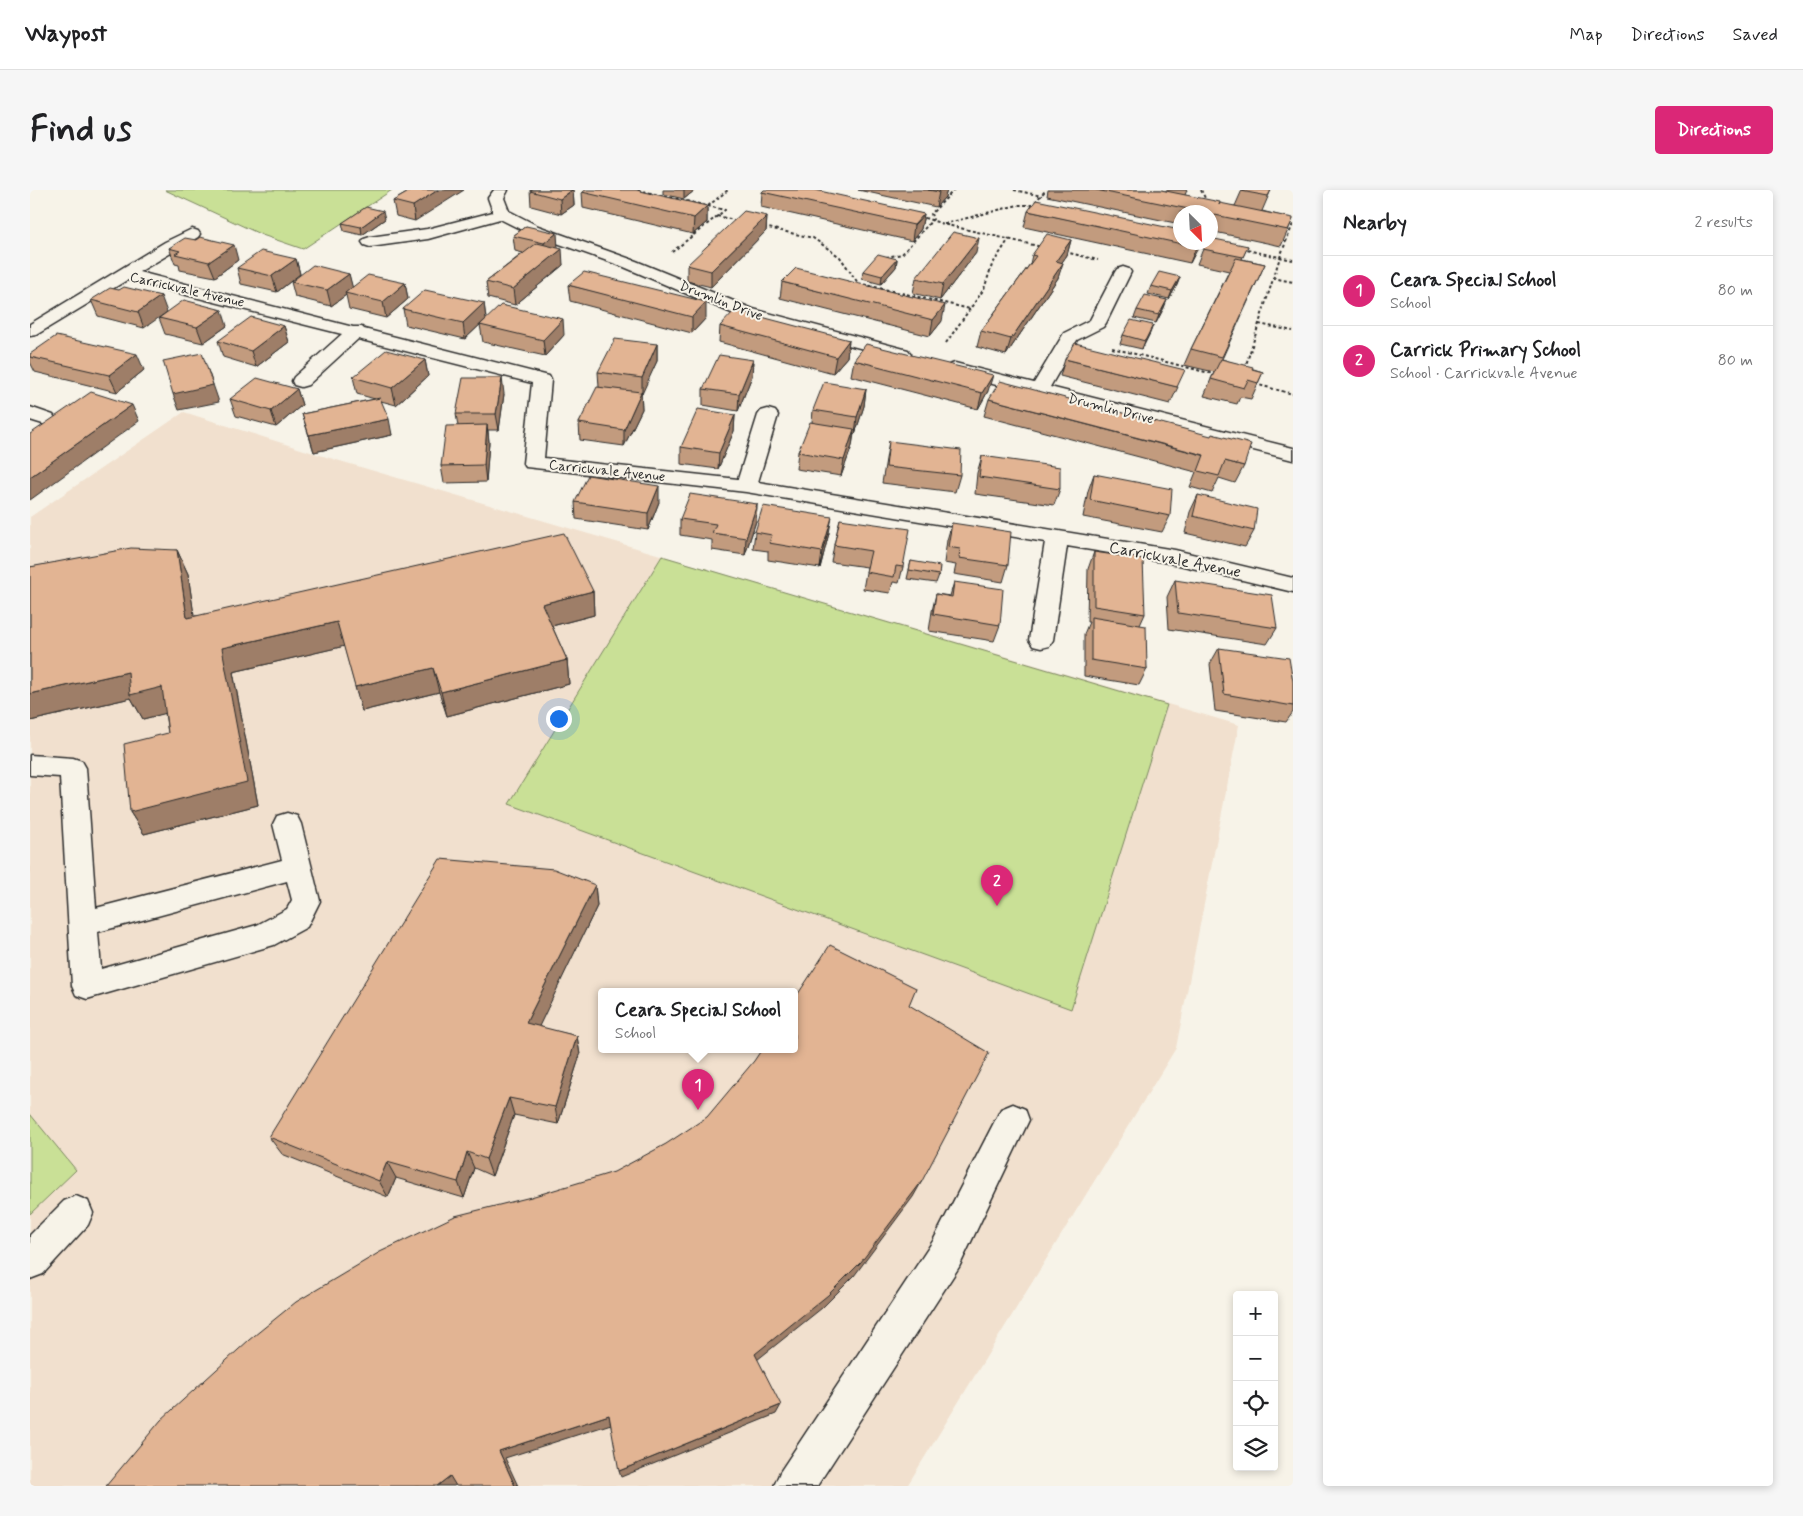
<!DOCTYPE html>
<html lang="en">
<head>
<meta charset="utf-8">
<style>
	:root { --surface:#fff; --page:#f6f6f6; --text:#202124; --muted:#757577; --line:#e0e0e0; --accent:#db2777 }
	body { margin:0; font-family:Mynerve,sans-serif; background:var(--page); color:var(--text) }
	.controls { position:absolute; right:15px; bottom:15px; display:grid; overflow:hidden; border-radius:5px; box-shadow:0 2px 8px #0003 }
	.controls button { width:45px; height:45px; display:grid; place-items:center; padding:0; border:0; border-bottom:1px solid var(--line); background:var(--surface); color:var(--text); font:25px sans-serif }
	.compass { position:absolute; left:1143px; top:15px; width:45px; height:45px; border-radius:50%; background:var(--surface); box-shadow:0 2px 8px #0003; rotate:156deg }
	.you { position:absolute; left:528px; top:528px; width:18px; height:18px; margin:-12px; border:4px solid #fff; border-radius:50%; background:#1a73e8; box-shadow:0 0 0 8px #1a73e833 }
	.badge { display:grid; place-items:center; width:32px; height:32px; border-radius:50%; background:var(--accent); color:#fff; font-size:16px; font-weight:700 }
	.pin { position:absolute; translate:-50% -41px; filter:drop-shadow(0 1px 2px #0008) }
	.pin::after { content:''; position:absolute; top:26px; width:18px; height:15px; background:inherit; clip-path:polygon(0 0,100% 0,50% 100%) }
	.popup { position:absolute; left:568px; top:798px; width:200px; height:65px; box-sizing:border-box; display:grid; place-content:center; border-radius:5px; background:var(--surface); filter:drop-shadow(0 1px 4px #0005); font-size:16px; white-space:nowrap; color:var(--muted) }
	.popup b { font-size:19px; color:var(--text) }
	.popup::after { content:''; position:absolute; left:50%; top:100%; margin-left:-10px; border:10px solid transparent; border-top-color:var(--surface) }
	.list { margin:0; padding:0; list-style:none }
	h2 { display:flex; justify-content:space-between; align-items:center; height:65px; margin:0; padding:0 20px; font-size:21px }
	h2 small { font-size:16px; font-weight:400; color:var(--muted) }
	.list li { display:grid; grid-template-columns:32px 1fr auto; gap:15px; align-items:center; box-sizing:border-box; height:70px; padding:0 20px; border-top:1px solid var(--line) }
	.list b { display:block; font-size:19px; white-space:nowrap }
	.list p { margin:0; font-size:16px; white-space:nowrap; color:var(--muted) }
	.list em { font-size:16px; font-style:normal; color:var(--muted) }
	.icon { flex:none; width:28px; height:28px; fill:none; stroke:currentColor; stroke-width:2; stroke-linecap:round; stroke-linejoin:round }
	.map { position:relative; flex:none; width:1263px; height:1296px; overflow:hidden; border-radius:5px }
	header { display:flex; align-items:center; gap:30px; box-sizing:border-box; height:70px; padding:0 25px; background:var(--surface); border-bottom:1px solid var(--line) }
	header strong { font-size:24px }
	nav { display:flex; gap:28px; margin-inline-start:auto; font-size:18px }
	.intro { display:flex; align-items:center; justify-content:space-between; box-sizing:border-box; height:120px; padding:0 30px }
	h1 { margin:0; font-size:35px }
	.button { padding:12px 22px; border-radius:5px; background:var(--accent); color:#fff; font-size:18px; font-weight:700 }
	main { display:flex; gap:30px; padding:0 30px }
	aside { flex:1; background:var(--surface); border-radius:5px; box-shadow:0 2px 8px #0003 }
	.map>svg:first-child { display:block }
	.built { fill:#f1e0ce; fill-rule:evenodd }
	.green { fill:#c9e096; stroke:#7a8660 }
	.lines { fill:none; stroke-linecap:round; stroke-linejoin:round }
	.minor-casing { stroke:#2b2b2b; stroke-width:3 }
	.path { stroke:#2b2b2b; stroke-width:2; stroke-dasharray:3 2.5; stroke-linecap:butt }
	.minor { fill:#f7f3e8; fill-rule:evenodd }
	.wall { fill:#c29b7e; stroke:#2b2b2b }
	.shaded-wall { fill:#9e7e67; stroke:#2b2b2b }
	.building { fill:#e2b493; stroke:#2b2b2b }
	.labels { text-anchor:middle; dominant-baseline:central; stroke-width:4; stroke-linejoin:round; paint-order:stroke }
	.far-street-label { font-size:14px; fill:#2b2b2b; stroke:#f7f3e8 }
	.street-label { font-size:16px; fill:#2b2b2b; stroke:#f7f3e8 }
</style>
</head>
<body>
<header>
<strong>Waypost</strong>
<nav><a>Map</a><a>Directions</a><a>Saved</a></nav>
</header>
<div class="intro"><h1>Find us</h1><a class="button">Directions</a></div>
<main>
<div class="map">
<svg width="1263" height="1296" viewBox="0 0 1263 1296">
	<rect width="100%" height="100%" fill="#f7f3e8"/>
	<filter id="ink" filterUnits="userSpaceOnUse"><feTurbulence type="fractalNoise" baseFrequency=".02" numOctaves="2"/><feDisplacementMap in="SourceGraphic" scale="10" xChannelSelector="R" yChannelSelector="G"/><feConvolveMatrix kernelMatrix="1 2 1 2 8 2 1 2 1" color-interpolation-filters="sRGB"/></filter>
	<g filter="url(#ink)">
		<path class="built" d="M154 222 293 266 1209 535 1146 858 877 1296H0V327ZM572 801H764V859H572Z"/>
		<path class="green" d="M135 0H362L273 59 232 45Z
			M632 366 1137 515 1041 819 479 614Z
			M0 924 46 980 0 1024Z"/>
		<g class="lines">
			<g class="minor-casing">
				<path id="minor" d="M464 0H478L474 8 479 21 508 36 606 71 723 119 878 160 881 164 878 168 872 169 711 127 594 77 496 42 470 29 398 49 340 57 334 55 332 52 334 49 340 47 397 39 463 22 458 8Z
					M162 39 168 41 170 44 168 47 109 82 323 137H332L334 139 519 186 521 190 514 268 708 289 728 225 731 221 738 219 745 221 748 225 728 292 1145 360 1263 388V402L1145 374 1037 356 1023 450 1019 456 1011 458 1003 456 999 450 1015 352 716 302 496 277 493 273 502 193 328 149 278 195 271 197 264 195 262 191 264 187 312 144 97 90 6 145 0 146V134L135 52Z
					M1093 77 1099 79 1101 82 1076 133 1073 137 1047 150 1020 197 1263 258V270L919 183 916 179 919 175 925 173 1004 193 1034 143 1060 130 1085 82 1087 79Z
					M0 217 23 225 26 229 23 233 16 235 0 230Z
					M0 565 43 568 52 571 56 578 66 718 252 670 243 634 247 626 257 623 267 626 271 634 290 711 277 737 244 755 57 809 46 805 42 796 30 587 0 585ZM257 691 262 710 257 719 227 735 71 779 68 742Z
					M983 914 995 919 999 930 929 1077 787 1296H744L750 1282 903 1051 971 919Z
					M46 1006 58 1011 63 1023 58 1035 13 1084 0 1089V1045L34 1011Z"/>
			</g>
			<path class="path" d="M608 0 695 20 642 62
				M984 0 1012 6
				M1171 0 1177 12
				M1005 12 1016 0
				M678 16 698 0
				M687 26 708 31
				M889 26 913 34 1012 57
				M914 34 988 15H1006
				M734 37 783 48 810 67 828 93 940 119
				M1212 59 1263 70
				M1035 62 1068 70
				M856 67 872 64 903 29 901 24 924 0
				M1243 88 1263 92
				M1229 134 1263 141
				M916 153 954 99 962 75 979 49
				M1082 158 1187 185
				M1215 178 1250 67 1263 34
				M1225 194 1263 204"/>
			<use href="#minor" class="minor"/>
		</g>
		<path class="wall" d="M382 0 385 31 366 26 363 11Z
			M500 0H543L544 15 531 24 501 16Z
			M633 0H665L654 9 633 4Z
			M828 0H917L915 7 906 17Z
			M1018 0H1131L1136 1V0H1157L1155 5 1189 15 1205 16 1212 0H1241L1232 21 1263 29 1251 56 1180 41V22H1150V34L1017 6Z
			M552 2 677 16V32L663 44 553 18Z
			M732 2 894 24 891 39 882 51 731 17Z
			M998 21 1150 52H1169L1160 73 994 37Z
			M737 26 736 41 681 97 657 91V75Z
			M355 29 332 45 314 41 312 33Z
			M496 36 528 58 533 75 485 115 458 108 456 92 493 63 485 61 483 46Z
			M1041 50 1037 65 1032 72 1028 88 976 165 947 157 951 141 1000 74 1002 65Z
			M1218 56 1212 69 1235 74 1192 169 1233 182 1221 209 1210 207 1207 214 1174 206 1184 182 1154 175 1161 159 1199 81 1167 74 1173 59Z
			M139 58 208 70 185 87 150 80 149 75 145 74Z
			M946 63 910 110 883 103 886 88Z
			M266 69 270 84 247 102 211 94 207 78Z
			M867 69 866 77 851 94 832 89 833 81Z
			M319 84 322 98 375 93 378 109 356 128 319 119 316 105 301 116 265 107 261 92Z
			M1150 87 1147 95 1139 109 1118 104 1121 96Z
			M752 92 912 131 900 146 750 108Z
			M538 95 676 128 662 143 540 111Z
			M89 100 131 106 114 138 68 126 61 110Z
			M1137 110 1126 133 1104 128 1107 120Z
			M454 113 456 129 435 149 376 135 373 119Z
			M129 128 197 136 173 153 135 144Z
			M450 135 534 145 515 166 453 152Z
			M1123 135 1120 143 1112 159 1090 154 1093 145Z
			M254 136 259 152 226 177 193 167 188 151Z
			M690 136 819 150 817 167 803 183 689 152Z
			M627 154V171L611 204 612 219 594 256 550 250 549 233 569 197 568 182Z
			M0 164 114 180 87 202 5 182 0 172Z
			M1035 169 1148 197 1140 214 1030 186Z
			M395 170 398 186 366 215 351 211 362 245 284 262 272 224 345 209 327 204 323 187Z
			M723 170 722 186 708 221 673 215V199Z
			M824 170 958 201 948 219 821 186Z
			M267 199 272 215 246 237 206 226 200 209Z
			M836 199 834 216 825 244H824L822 256 811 286 766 279 768 262 782 232 783 220Z
			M474 204 469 240H458L459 252 456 292 414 293 411 276 428 236 426 224Z
			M959 209 1214 276 1205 293 1189 288 1182 303 1160 297 1166 282 954 226Z
			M705 225 704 241 688 279 651 274V257Z
			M859 251 930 285 925 302 852 293Z
			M952 266 1030 299 1024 315 945 304 947 283Z
			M1064 284 1140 326 1132 342 1053 327 1058 301Z
			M1168 305 1224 341 1215 357 1155 343 1160 322Z
			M545 312H629L618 340 546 329Z
			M727 314 726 331 715 365 682 360V350L650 345V329Z
			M810 329 873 377 869 393 863 392 860 403 833 399 837 377 801 372 804 355Z
			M922 333 978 375 973 392 924 384 926 375 914 373 917 350Z
			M725 342 799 343 790 378 738 370V361L723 359Z
			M147 360 158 384 164 426 563 401 564 425 522 436 537 470 539 494 417 526 409 502 332 521 314 456 203 482 228 615 114 644 100 622 138 543 135 523 113 529 101 508 0 531V377Z
			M1064 362 1115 424 1110 435 1117 479 1109 495 1054 486V444L1059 432H1057L1058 379Z
			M881 371 909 385 906 393 877 389Z
			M1145 390 1247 438 1237 454 1139 439 1137 407Z
			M924 392 970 435 964 451 899 441 902 421 906 404 920 406Z
			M1189 458 1263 492V522L1256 532 1185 521 1180 474Z
			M565 695 567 716 508 837 547 846 550 865 528 934 484 925 462 986 444 978 434 1008 366 988 358 1007 252 964 239 947Z"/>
		<path class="shaded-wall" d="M408 0H434L385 31 383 16Z
			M543 0 544 15 531 24 530 9Z
			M654 0H665L654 9Z
			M911 0H917L915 7 906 17 909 2Z
			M677 16V32L663 44 664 28Z
			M353 21 355 29 332 45 331 37Z
			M894 24 891 39 882 51 884 35Z
			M737 26 736 41 681 97V81Z
			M527 43 528 59 515 69 514 53Z
			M949 48 946 63 910 110 913 94Z
			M1041 50 1037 65 1022 87 1026 71Z
			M1168 52H1169L1167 60 1160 73Z
			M204 55 208 70 185 87 179 72Z
			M532 59 533 75 485 115 483 99Z
			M266 69 270 84 247 102 242 86Z
			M867 69 866 77 851 94 852 86Z
			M1033 73 1028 88 976 165 981 149Z
			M319 84 323 99 315 103 316 105 301 116 297 100Z
			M1150 87 1147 95 1139 109 1142 101Z
			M375 93 378 109 356 128 353 112Z
			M131 106 137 122 114 138 108 122Z
			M1137 110 1134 118 1126 133 1129 125Z
			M676 112V128L662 143V127Z
			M454 113 456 129 435 149 433 133Z
			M915 115 912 131 900 146 903 130Z
			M192 120 197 136 173 153 167 137Z
			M533 129 534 145 515 166 513 150Z
			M1123 135 1120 143 1112 159 1115 151Z
			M254 136 259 152 226 177 221 161Z
			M819 150 817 167 803 183 806 167Z
			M627 154V171L612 204V188Z
			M107 164 114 180 87 202 79 185Z
			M395 170 398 186 366 215 362 198Z
			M723 170 722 186 708 221 709 204Z
			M178 180 189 212 149 220 143 204Z
			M963 185 958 201 948 219 952 203Z
			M472 188 474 204 469 240 466 224Z
			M267 199 272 215 246 237 241 221Z
			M836 199 834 216 825 244 827 227Z
			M611 202 612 219 594 256V240Z
			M102 215 109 231 0 310V287Z
			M705 225 704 241 688 279 689 263Z
			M359 229 362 245 284 262 279 245Z
			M457 235 459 252 456 292 454 275Z
			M824 239 822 256 811 286 814 270Z
			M629 296V312L618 340V323Z
			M727 314 726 331 715 365 716 348Z
			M802 327 799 343 790 378 792 362Z
			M147 360 158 384 168 452 157 428Z
			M563 401 564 425 514 438 512 414Z
			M307 432 315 456 203 482 228 615 114 644 100 622 192 458Z
			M537 470 539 494 417 526 411 502Z
			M403 478 409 502 332 521 325 497Z
			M98 482 132 497 145 521 113 529 101 508 0 531V504Z
			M565 695 567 716 501 853 496 833Z
			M547 846 550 865 528 934 525 917Z
			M479 908 484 925 462 986 456 969Z
			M437 962 444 978 434 1008 428 992Z
			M357 972 366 988 358 1007 349 991Z
			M892 991 883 1007 824 1086 792 1118 722 1174 725 1164Z
			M751 1215 746 1224 591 1287 589 1281Z
			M579 1225 581 1234 475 1268 488 1296H485L469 1261Z
			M420 1286 429 1293 424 1296H407Z"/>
		<path class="building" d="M382 0H408L383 16 363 11Z
			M502 0H542L530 9 500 1Z
			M556 0H606L677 16 664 28 552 2Z
			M734 0H785L894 24 884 35 732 2Z
			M898 0H911L909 2Z
			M1066 0H1131L1190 12 1189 15 1190 13 1263 28V29L1258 40 1180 24V22H1173Z
			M1212 0H1241L1238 6 1211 1Z
			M1006 10 1150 40V52H1168L1166 57 998 21Z
			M336 17 353 21 331 37 312 33Z
			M714 21 737 26 681 81 657 75Z
			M496 36 527 43 514 53 483 46Z
			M923 42 949 48 913 94 886 88Z
			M1017 44 1041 50 1026 71 1033 73 981 149 951 141 1006 66 1002 65Z
			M170 47 204 55 179 72 145 64 150 61 139 58 155 48 166 50Z
			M1180 48 1218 56 1213 67 1173 59 1176 52H1180Z
			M507 53 532 59 483 99 456 92Z
			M231 61 266 69 242 86 207 78Z
			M848 64 867 69 852 86 833 81Z
			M1206 68 1235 74 1192 167 1161 159Z
			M283 75 319 84 297 100 261 92Z
			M766 78 915 115 903 130 752 92Z
			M554 82 676 112 662 127 538 95Z
			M1129 82 1150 87 1142 101 1121 96Z
			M338 85 375 93 353 112 315 103Z
			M94 97 131 106 108 122 61 110 80 98 89 100Z
			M395 100 454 113 433 133 373 119Z
			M1115 105 1137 110 1129 125 1107 120Z
			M154 110 192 120 167 137 129 128Z
			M471 115 533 129 513 150 450 135Z
			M705 120 819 150 806 167 690 136Z
			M221 127 254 136 221 161 188 151Z
			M1101 130 1123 135 1115 151 1093 145Z
			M26 146 107 164 79 185 0 167V164Z
			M585 149 627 154 612 188 568 182Z
			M1045 153 1155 180 1147 197 1035 169Z
			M836 154 963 185 952 203 824 170Z
			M356 160 395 170 362 198 323 187Z
			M172 163 183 195 143 204 133 171Z
			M689 165 723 170 709 204 673 199Z
			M1191 169 1223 177 1222 179 1233 182 1228 193 1218 190 1214 198 1181 189Z
			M227 188 267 199 241 221 200 209Z
			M433 188H472L466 224H426Z
			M970 191 1181 246 1182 244 1221 254 1214 276 1195 271 1189 286 1168 281 1174 265 959 209Z
			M794 192 836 199 827 227 783 220Z
			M567 197 611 202 594 240 549 233Z
			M61 202 102 215 0 287V244Z
			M350 208 359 229 279 245 272 224Z
			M668 219 705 225 689 263 651 257Z
			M780 232 824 239 814 270 768 262Z
			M457 235 454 275 411 276 416 236Z
			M859 251 931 260 930 285 856 277Z
			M952 266 1030 277V299L949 287Z
			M1064 284 1142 299 1140 326 1060 310Z
			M558 285 629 296 618 323 545 312Z
			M660 304 727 314 716 348 682 343 686 334 650 329Z
			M1168 305 1227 319 1224 341 1163 326Z
			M733 316 802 327 792 362 739 353 742 345 725 342Z
			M810 329 880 339 873 377 866 376 864 387 836 382 841 361 804 355Z
			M922 333 981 342 978 375 929 368 930 359 918 357Z
			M534 343 563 401 512 414 537 470 411 502 403 478 325 497 307 432 192 458 217 592 100 622 94 554 138 543 132 497 100 505 98 482 0 504V377L101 358 147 360 157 428Z
			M1064 362 1113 369 1115 424 1064 416Z
			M881 371 910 376 909 385 879 380Z
			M1145 390 1242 405 1247 438 1148 423Z
			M924 392 973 399 970 435 903 424 906 404 922 407Z
			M1061 427 1116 436 1117 479 1061 470Z
			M1189 458 1259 468 1263 492V516L1194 504Z
			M410 669 524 679 565 695 496 833 547 846 525 917 479 908 456 969 437 962 428 992 357 972 349 991 239 947Z
			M800 755 886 798 879 815 959 863 892 991 831 1072 798 1105 725 1164 751 1215 589 1281 579 1225 469 1261 485 1296H426L420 1286 407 1296H76L131 1230 219 1150 266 1112 350 1062 425 1026 501 1007 584 982 636 954 677 927 724 871 732 859H764V810Z"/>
	</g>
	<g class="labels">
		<g class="far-street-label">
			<text transform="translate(157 100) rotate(13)">Carrickvale Avenue</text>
			<text transform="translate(691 111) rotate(21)">Drumlin Drive</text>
			<text transform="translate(1081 219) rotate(14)">Drumlin Drive</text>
			<text transform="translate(577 281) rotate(6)">Carrickvale Avenue</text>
		</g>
		<g class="street-label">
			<text transform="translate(1145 370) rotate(11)">Carrickvale Avenue</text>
		</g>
	</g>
</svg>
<div class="controls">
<button>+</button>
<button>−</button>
<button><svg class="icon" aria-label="locate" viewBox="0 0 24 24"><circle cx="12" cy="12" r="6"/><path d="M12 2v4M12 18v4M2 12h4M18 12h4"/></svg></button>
<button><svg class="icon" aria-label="layers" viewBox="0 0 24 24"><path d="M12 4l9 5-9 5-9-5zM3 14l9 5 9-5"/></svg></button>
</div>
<svg class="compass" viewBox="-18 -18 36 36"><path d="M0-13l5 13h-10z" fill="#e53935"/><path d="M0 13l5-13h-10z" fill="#757577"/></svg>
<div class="you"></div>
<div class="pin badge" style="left:668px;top:920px">1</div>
<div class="popup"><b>Ceara Special School</b>School</div>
<div class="pin badge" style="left:967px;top:716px">2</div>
</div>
<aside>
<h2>Nearby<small>2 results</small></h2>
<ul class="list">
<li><span class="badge">1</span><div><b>Ceara Special School</b><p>School</p></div><em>80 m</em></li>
<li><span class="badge">2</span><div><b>Carrick Primary School</b><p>School · Carrickvale Avenue</p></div><em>80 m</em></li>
</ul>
</aside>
</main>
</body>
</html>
